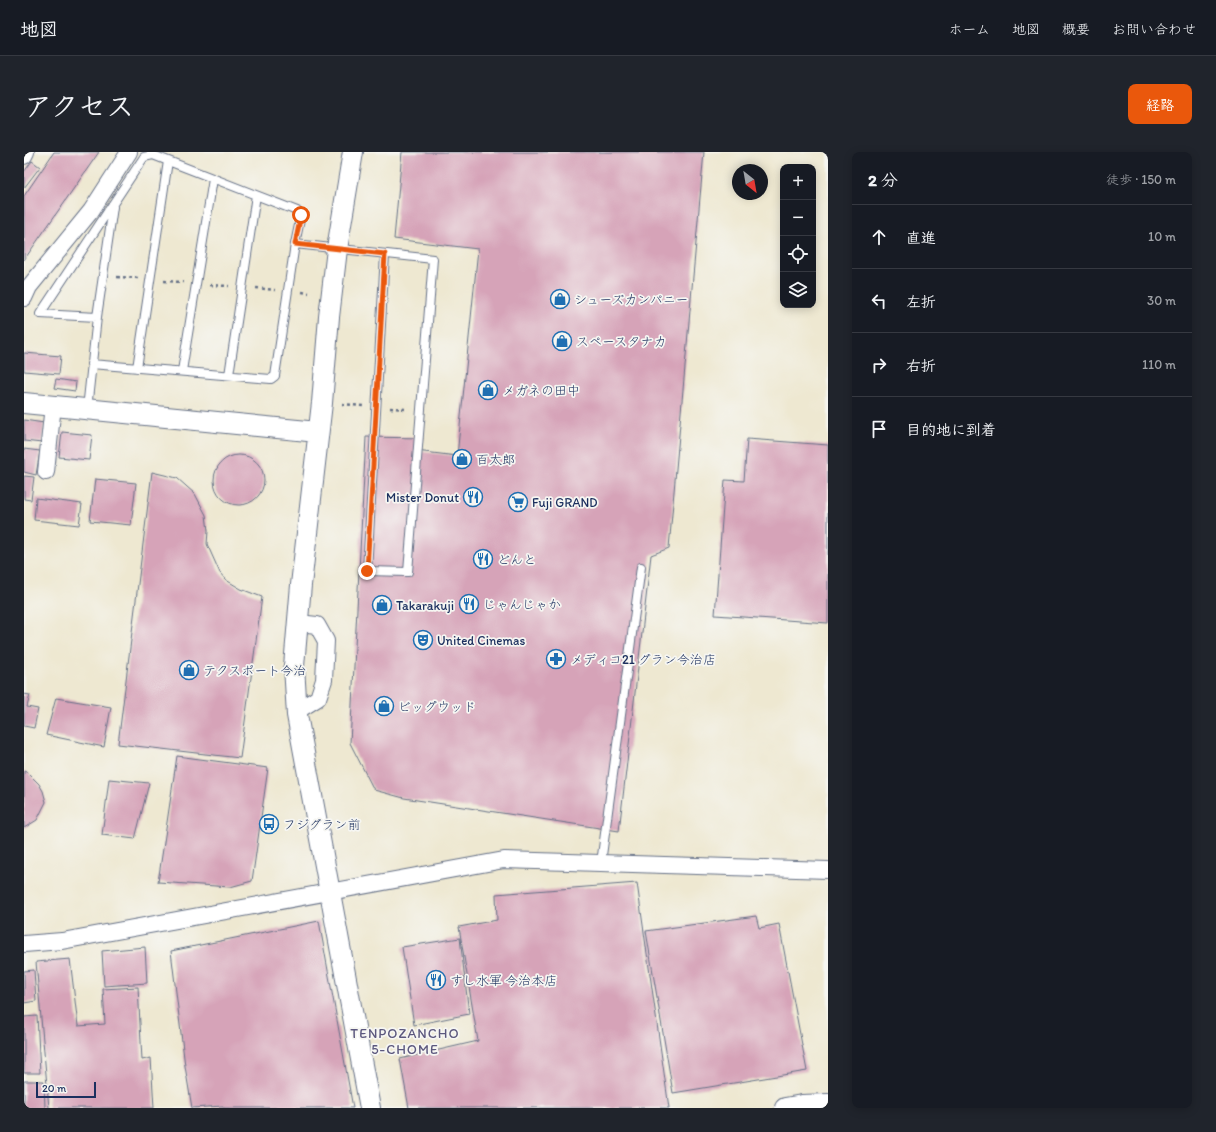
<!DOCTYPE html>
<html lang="ja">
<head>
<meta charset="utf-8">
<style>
	:root { --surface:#171b24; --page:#20242c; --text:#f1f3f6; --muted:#9ea1a6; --line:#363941; --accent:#ea580c }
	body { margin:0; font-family:Itim,"Klee One",sans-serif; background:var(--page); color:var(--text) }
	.controls { position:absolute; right:12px; top:12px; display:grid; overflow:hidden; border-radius:8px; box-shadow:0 2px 10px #0003 }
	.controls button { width:36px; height:36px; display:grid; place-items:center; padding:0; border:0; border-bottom:1px solid var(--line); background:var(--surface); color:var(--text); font:20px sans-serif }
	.compass { position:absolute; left:708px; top:12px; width:36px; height:36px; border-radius:50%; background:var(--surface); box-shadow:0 2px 10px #0003; rotate:149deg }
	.scale { position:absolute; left:12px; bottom:10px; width:60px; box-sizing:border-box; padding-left:4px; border:2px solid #1b2f5e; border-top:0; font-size:11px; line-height:14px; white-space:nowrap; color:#1b2f5e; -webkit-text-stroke:3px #f6f6f2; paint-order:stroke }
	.stop { position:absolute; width:12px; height:12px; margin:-9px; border:3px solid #ea580c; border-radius:50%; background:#fff }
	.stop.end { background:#ea580c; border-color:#fff; box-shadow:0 1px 4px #0008 }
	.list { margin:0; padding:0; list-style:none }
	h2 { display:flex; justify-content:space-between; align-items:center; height:52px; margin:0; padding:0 16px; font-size:17px }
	h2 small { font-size:13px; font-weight:400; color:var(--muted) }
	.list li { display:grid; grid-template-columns:26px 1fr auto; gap:12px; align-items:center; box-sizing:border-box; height:64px; padding:0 16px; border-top:1px solid var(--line) }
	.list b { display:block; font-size:15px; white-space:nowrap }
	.list em { font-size:13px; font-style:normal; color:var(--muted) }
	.icon { flex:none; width:22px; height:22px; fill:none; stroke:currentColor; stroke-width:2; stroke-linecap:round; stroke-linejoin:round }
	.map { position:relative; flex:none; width:804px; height:956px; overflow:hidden; border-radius:8px }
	header { display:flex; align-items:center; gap:24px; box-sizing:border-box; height:56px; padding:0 20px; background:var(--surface); border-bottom:1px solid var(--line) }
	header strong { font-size:19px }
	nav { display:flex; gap:22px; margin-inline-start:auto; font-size:14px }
	.intro { display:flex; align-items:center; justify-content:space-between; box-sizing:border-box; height:96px; padding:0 24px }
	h1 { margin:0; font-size:28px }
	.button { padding:10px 18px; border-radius:8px; background:var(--accent); color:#fff; font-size:14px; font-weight:700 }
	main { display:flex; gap:24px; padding:0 24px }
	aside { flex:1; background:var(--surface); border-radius:8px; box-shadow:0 2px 10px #0003 }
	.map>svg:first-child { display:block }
	.building { fill:#d6a3b8 }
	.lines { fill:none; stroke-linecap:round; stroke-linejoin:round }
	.service-casing { stroke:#657086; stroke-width:10 }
	.minor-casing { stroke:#657086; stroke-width:18 }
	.tertiary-casing { stroke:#657086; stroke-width:22 }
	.path { stroke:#657086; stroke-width:2.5; stroke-dasharray:3 3; stroke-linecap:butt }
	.service { stroke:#fff; stroke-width:8 }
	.minor { stroke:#fff; stroke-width:16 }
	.tertiary { stroke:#fff; stroke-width:20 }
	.route { stroke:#ea580c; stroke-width:5 }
	.labels { text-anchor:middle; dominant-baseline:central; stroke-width:3.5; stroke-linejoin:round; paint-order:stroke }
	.poi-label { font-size:13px; fill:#1b2f5e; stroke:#f6f6f2; text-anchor:start }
	.neighbourhood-label { font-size:14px; letter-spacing:1px; fill:#5c587e; stroke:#f6f6f2 }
</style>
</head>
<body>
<header>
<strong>地図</strong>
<nav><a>ホーム</a><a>地図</a><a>概要</a><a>お問い合わせ</a></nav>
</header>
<div class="intro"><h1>アクセス</h1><a class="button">経路</a></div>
<main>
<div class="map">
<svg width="804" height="956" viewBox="0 0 804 956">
	<rect width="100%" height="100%" fill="#f6f6f2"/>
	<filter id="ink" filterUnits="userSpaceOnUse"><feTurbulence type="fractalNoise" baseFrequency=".025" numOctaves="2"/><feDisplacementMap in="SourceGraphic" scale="8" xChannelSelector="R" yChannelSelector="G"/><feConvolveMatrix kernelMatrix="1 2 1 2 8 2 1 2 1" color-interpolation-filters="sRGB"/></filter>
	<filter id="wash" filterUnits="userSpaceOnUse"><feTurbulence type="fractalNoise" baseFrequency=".012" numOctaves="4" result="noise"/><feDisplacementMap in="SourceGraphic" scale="16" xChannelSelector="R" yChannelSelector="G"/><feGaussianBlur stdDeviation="0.9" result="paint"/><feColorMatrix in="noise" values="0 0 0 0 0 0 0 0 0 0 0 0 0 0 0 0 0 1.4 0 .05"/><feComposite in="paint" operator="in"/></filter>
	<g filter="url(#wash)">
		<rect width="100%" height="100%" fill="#eee8d1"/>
		<g id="blocks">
			<path class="building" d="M30 0H75L0 108V44Z
				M378 0H680L645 396 627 403 595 679 380 646 350 638 326 591 342 285 399 286 392 299 433 304 454 97 370 87Z
				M8 9 16 15 0 36V20Z
				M0 201 37 204 35 222 0 219Z
				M32 227 52 230 51 239 30 236Z
				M0 268 20 271 18 291 0 289Z
				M38 280 68 283 65 308 35 305Z
				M723 287 804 293V471L691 463 701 328 720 329Z
				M0 297 16 299 12 323 0 320Z
				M190 328a25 25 0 1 1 50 0a25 25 0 1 1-50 0Z
				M128 320 153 326 171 342 182 363 184 379 183 392 196 421 202 428 217 437 238 445 216 606 94 592Z
				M0 324 10 325 7 348 0 347Z
				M71 327 112 331 107 373 66 369Z
				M12 346 58 352 55 373 10 368Z
				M0 542 6 543 3 555 14 557 10 576 0 574Z
				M32 546 87 555 80 595 22 583Z
				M153 604 244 616 228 729 206 735 134 730Z
				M0 619 4 621 15 632 19 639 22 650 13 668 0 676Z
				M85 627 125 631 111 687 78 683Z
				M613 731 645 956H385L376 907 454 889 435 775 473 768 472 742Z
				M732 764 735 776 755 772 783 919 649 941 622 779Z
				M295 769 329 956H200L199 954 168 956 161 914 147 799Z
				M436 786 445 862 390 873 378 795Z
				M121 795 123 831 80 834 78 799Z
				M46 807 54 874 81 872 79 837 114 835 118 908 127 906 130 956H25L12 810Z
				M10 818 12 849 0 851V819Z
				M13 864 16 921H0V865Z
				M0 929H20L21 956H0Z"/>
		</g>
	</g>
	<g filter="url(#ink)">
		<use href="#blocks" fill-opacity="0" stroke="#657086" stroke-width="1"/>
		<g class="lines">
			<g class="service-casing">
				<path id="service" d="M73 165 89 55
					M67 212 247 227 251 224 271 92
					M113 216 144 9
					M158 219 189 27
					M205 223 232 43
					M63 257 73 165 16 162 120 5 129 3 273 59 277 63 271 92 409 107 384 420 343 419 361 102
					M577 711 617 415"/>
			</g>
			<g class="minor-casing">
				<path id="minor" d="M0 4 2 0
					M0 146 5 135 67 59 105 0
					M22 320 29 253
					M273 559 294 546 300 528 302 489 293 473 274 471
					M0 792 38 789 480 708 804 718"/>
			</g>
			<g class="tertiary-casing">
				<path id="tertiary" d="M329 0 313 97 305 165 298 251 277 433 270 514 273 563 346 956
					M0 251 294 280
					M761 956 778 953 804 952"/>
			</g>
			<path class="path" d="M93 125 114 126
				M140 129 159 130
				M186 133 205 134
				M232 136 251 138
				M278 140 285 141
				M318 252 339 254
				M366 256 383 257"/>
			<use href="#service" class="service"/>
			<use href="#minor" class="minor"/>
			<use href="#tertiary" class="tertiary"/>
		</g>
	</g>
	<g class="lines" filter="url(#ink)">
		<path class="route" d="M277 63 271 92 361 102 343 419"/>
	</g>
	<defs>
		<g id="shop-ring" transform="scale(1)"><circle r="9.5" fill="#f6f6f2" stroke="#1f6fb2" stroke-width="1.5"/><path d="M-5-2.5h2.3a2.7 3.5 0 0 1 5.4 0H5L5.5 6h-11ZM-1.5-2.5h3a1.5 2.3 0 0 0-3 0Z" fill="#1f6fb2"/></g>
		<g id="restaurant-ring" transform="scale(1)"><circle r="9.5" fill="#f6f6f2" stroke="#1f6fb2" stroke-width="1.5"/><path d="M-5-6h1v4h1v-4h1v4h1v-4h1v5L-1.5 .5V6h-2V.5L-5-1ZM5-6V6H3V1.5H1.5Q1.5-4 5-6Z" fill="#1f6fb2"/></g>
		<g id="supermarket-ring" transform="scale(1)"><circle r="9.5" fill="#f6f6f2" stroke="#1f6fb2" stroke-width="1.5"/><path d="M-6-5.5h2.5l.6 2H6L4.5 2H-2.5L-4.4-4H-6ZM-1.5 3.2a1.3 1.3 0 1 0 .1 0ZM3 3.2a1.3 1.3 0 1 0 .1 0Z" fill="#1f6fb2"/></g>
		<g id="theatre-ring" transform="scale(1)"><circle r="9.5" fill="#f6f6f2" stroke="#1f6fb2" stroke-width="1.5"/><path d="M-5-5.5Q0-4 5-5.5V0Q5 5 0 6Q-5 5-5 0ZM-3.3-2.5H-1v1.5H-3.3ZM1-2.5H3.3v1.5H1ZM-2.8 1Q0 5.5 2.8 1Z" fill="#1f6fb2"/></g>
		<g id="pharmacy-ring" transform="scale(1)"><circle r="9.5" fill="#f6f6f2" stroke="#1f6fb2" stroke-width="1.5"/><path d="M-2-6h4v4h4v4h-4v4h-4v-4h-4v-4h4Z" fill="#1f6fb2"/></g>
		<g id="bus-ring" transform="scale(1)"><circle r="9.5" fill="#f6f6f2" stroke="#1f6fb2" stroke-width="1.5"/><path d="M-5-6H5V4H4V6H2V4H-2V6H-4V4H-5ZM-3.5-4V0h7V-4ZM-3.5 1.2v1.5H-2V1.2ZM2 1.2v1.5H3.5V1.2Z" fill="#1f6fb2"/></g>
	</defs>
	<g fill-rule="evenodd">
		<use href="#shop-ring" x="536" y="147"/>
		<use href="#shop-ring" x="538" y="189"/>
		<use href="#shop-ring" x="464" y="238"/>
		<use href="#shop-ring" x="438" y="307"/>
		<use href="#restaurant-ring" x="449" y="345"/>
		<use href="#supermarket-ring" x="494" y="350"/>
		<use href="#restaurant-ring" x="459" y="407"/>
		<use href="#restaurant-ring" x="445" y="452"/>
		<use href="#shop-ring" x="358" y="453"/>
		<use href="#theatre-ring" x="399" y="488"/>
		<use href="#pharmacy-ring" x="532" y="507"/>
		<use href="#shop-ring" x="165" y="518"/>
		<use href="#shop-ring" x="360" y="554"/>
		<use href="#bus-ring" x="245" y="672"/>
		<use href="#restaurant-ring" x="412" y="828"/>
	</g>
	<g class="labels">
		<g class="poi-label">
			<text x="550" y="147">シューズカンパニー</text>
			<text x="552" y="189">スペースタナカ</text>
			<text x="478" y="238">メガネの田中</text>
			<text x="452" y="307">百太郎</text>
			<text x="435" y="345" text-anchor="end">Mister Donut</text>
			<text x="508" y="350">Fuji GRAND</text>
			<text x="473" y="407">どんと</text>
			<text x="459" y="452">じゃんじゃか</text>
			<text x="372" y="453">Takarakuji</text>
			<text x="413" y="488">United Cinemas</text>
			<text x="546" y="507">メディコ21 グラン今治店</text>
			<text x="179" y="518">テクスポート今治</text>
			<text x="374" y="554">ビッグウッド</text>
			<text x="259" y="672">フジグラン前</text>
			<text x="426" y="828">すし水軍 今治本店</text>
		</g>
		<g class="neighbourhood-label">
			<text x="381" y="881">TENPOZANCHO<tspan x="381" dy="16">5-CHOME</tspan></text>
		</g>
	</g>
</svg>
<div class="controls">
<button>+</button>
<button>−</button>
<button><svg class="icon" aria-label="locate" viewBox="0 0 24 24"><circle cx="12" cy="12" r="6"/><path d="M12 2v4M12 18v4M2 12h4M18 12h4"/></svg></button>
<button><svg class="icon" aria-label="layers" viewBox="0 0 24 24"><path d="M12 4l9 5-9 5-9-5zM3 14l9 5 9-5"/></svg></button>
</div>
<svg class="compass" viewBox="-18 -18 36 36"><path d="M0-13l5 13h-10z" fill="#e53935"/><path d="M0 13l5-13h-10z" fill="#9ea1a6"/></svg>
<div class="scale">20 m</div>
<div class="stop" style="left:277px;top:63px"></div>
<div class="stop end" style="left:343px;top:419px"></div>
</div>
<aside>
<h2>2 分<small>徒歩 · 150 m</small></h2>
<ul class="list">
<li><svg class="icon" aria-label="ahead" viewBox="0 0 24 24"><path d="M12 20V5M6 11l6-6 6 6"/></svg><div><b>直進</b></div><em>10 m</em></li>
<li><svg class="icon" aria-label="left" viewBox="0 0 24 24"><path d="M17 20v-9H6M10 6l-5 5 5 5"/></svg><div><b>左折</b></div><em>30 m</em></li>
<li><svg class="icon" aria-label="right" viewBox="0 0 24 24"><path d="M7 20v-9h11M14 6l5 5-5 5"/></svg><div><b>右折</b></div><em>110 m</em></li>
<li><svg class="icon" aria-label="arrive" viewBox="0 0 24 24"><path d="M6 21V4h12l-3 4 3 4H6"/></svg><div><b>目的地に到着</b></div></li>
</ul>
</aside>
</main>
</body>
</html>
